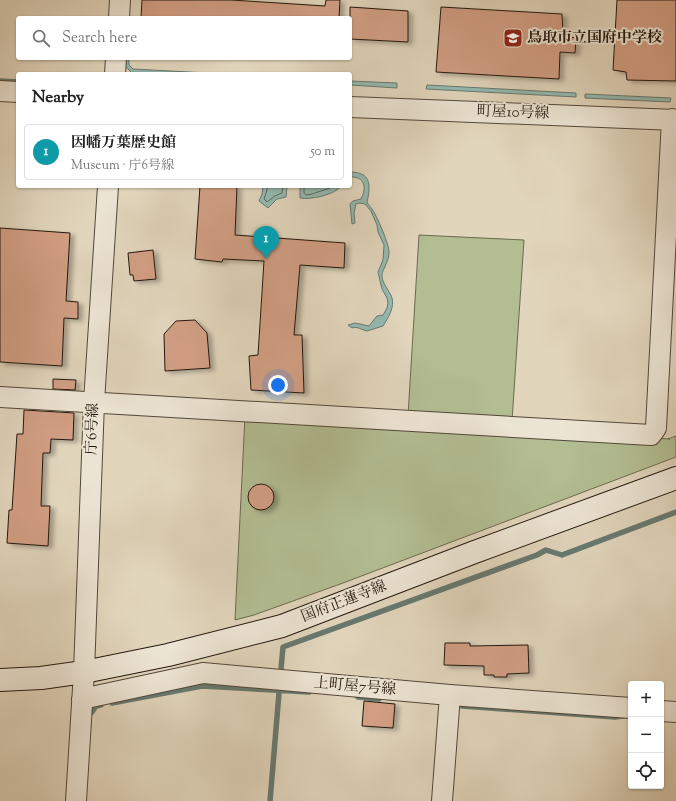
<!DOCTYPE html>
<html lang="en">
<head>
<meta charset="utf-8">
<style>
	:root { --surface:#fff; --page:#f6f6f6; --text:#222; --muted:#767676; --line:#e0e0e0; --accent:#0f766e }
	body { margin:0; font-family:"Sorts Mill Goudy","Noto Serif JP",serif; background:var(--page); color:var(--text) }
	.controls { position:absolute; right:12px; bottom:12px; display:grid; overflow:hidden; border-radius:4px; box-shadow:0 1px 3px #0004 }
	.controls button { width:36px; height:36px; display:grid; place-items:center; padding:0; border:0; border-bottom:1px solid var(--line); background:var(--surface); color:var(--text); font:20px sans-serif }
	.you { position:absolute; left:278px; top:385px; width:14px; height:14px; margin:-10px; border:3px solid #fff; border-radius:50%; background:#1a73e8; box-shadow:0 0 0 6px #1a73e833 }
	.badge { display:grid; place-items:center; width:26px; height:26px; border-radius:50%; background:var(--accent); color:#fff; font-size:13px; font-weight:700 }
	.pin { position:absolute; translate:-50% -33px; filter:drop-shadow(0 1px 2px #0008) }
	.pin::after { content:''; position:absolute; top:21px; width:14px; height:12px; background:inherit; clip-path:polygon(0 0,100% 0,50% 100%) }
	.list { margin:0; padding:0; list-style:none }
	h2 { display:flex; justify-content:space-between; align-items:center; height:52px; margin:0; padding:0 16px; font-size:17px }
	h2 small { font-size:13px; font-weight:400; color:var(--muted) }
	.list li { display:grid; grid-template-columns:26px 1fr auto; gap:12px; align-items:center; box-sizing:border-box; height:56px; margin:0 8px 8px; padding:0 8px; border:1px solid var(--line); border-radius:4px }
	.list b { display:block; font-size:15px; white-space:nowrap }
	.list p { margin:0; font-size:13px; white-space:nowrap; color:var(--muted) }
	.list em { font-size:13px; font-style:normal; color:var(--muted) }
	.icon { flex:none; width:22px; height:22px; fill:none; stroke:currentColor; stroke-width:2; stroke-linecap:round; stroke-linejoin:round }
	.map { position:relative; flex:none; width:676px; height:801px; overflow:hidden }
	.search { position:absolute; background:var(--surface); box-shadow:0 1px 3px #0004; left:16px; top:16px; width:336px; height:44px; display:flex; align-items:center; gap:10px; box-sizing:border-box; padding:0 14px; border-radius:4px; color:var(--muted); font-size:15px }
	.panel { position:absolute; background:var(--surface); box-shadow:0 1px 3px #0004; left:16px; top:72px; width:336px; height:116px; border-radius:4px }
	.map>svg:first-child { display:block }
	.green { fill:#b2bd92; stroke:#6b6a50 }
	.water { fill:#94b9b1; stroke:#677970 }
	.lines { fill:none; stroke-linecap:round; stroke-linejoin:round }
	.shore { stroke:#5c6860; stroke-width:1 }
	.stream { stroke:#677970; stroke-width:5.5 }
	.building { fill:#d19e83; stroke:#24180f; filter:url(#shadow) }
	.minor-casing { stroke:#53473a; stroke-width:22 }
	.secondary-casing { stroke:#24180f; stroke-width:24 }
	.minor { stroke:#ece4d3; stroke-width:20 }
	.secondary { stroke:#ece4d3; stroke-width:22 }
	.labels { text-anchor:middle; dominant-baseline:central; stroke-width:4; stroke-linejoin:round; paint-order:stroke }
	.poi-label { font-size:15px; font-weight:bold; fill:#24180f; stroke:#ece4d3; text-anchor:start }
	.street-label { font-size:15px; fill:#24180f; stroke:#ece4d3 }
</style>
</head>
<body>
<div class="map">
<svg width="676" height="801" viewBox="0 0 676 801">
	<defs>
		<filter id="shadow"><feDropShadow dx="4.5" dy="2.5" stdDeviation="2" flood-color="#0004"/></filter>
	</defs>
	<rect width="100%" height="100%" fill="#e1d5bc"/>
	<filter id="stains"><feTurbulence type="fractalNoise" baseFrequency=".005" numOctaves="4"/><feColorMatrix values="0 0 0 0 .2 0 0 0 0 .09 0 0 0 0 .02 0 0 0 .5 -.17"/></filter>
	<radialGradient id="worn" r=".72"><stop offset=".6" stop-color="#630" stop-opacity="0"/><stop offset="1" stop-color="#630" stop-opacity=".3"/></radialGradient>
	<path class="green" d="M419 235 524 240 512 421 408 416Z
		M245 416 670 439H668L676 436V457L343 583 254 615 235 620Z"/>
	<path class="water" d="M126 58H129V65L133 69 226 74H149L132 73 125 66Z
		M350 81 397 83V88L350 85Z
		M427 85 576 93V97L426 89Z
		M585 94 671 98 670 102 585 98Z
		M350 172C371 172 371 185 367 202 368 205 370 206 372 209 377 216 389 244 389 252 389 256 388 260 386 264 385 268 382 271 382 275 382 282 386 286 389 292 397 303 390 315 383 326L367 331C362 330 357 326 352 328L348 325 355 323 369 326 377 316 383 315 387 308 388 303 387 298 382 289 378 272 383 260 384 245 378 232 377 225 371 211 365 204 360 203 356 204 354 213 355 223 352 224 350 204 353 201 361 199C367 188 365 176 350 177Z
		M263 186H287L286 197 277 199 268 208 259 201 262 194Z
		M300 186H341C335 195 310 200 300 198Z"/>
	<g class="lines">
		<path class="shore" d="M267 186V190L264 199 267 202 275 196 282 193 283 186
			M304 186V193L306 195 312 194 336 186"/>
		<path class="stream" d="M0 81 18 82
			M281 669 283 647 537 555 546 550 562 555 676 512
			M358 697 379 699
			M112 703 202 686 309 692
			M462 706 615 717 623 716
			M92 712 96 706 101 705
			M270 801 279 693"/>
	</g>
	<path class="building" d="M142 0H231L325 6 326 0H340L339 18H141Z
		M617 0H676V81L627 80 626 72 613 70Z
		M350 7 408 11V42L350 39Z
		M441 7 562 14 563 36 576 38 575 53 560 52 559 79 436 72Z
		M200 186H237L235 235 345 243 344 268 300 265 294 335H302L304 393 251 390 249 356 258 355 264 261 223 259 222 262 195 259Z
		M0 228 70 233 66 301 78 302V319L64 318 62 366 0 362Z
		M153 250 156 279 134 281 133 275H130L128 253Z
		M195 320 207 333 210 368 165 371 164 334 176 321Z
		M53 379 76 380 75 390 53 389Z
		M24 410 74 413 73 440 51 439 50 453H43L41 506H50L48 546 7 543 9 510H12L17 434H23Z
		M248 497a13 13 0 1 1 26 0a13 13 0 1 1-26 0Z
		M445 643H470V646L528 645 529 673 507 674V677H494V675H484V666L444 665Z
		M364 701 395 704 393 728 362 726Z"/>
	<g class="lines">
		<g class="minor-casing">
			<path id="minor" d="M119 18 120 0
				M115 74 116 58
				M0 91 18 92
				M350 107 676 120
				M0 397 651 435 656 428 672 119
				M82 699 203 673 450 695 631 708
				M661 711 676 712
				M76 801 84 672 94 402 108 186
				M442 801 450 695"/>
		</g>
		<g class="secondary-casing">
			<path id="secondary" d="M0 680 41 678 84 672 168 655 282 626 472 553 676 478"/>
		</g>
		<use href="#minor" class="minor"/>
		<use href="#secondary" class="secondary"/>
	</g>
	<defs>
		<g id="school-square" transform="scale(1)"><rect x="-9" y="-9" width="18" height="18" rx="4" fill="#8f2418" stroke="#ece4d3"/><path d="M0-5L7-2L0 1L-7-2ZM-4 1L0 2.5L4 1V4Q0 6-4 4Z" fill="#fff"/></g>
	</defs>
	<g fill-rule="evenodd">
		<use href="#school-square" x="513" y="38"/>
	</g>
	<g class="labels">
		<g class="poi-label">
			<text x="527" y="38">鳥取市立国府中学校</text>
		</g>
		<g class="street-label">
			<text transform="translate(513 113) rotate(2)">町屋10号線</text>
			<text transform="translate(93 429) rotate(-88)">庁6号線</text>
			<text transform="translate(344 602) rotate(-21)">国府正蓮寺線</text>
			<text transform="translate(355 687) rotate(5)">上町屋7号線</text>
		</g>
	</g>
	<rect width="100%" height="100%" filter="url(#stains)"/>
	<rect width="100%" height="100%" fill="url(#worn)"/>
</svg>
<div class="controls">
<button>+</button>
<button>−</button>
<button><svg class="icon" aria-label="locate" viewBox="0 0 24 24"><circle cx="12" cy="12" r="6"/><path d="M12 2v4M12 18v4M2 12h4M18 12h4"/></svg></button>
</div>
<div class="you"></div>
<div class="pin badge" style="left:266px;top:259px;background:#0f9aa8">1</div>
<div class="search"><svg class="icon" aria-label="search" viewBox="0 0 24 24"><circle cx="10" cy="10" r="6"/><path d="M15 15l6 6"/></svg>Search here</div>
<section class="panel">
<h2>Nearby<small></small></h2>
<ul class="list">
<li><span class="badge" style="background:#0f9aa8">1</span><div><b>因幡万葉歴史館</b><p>Museum · 庁6号線</p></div><em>50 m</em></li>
</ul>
</section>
</div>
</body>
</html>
